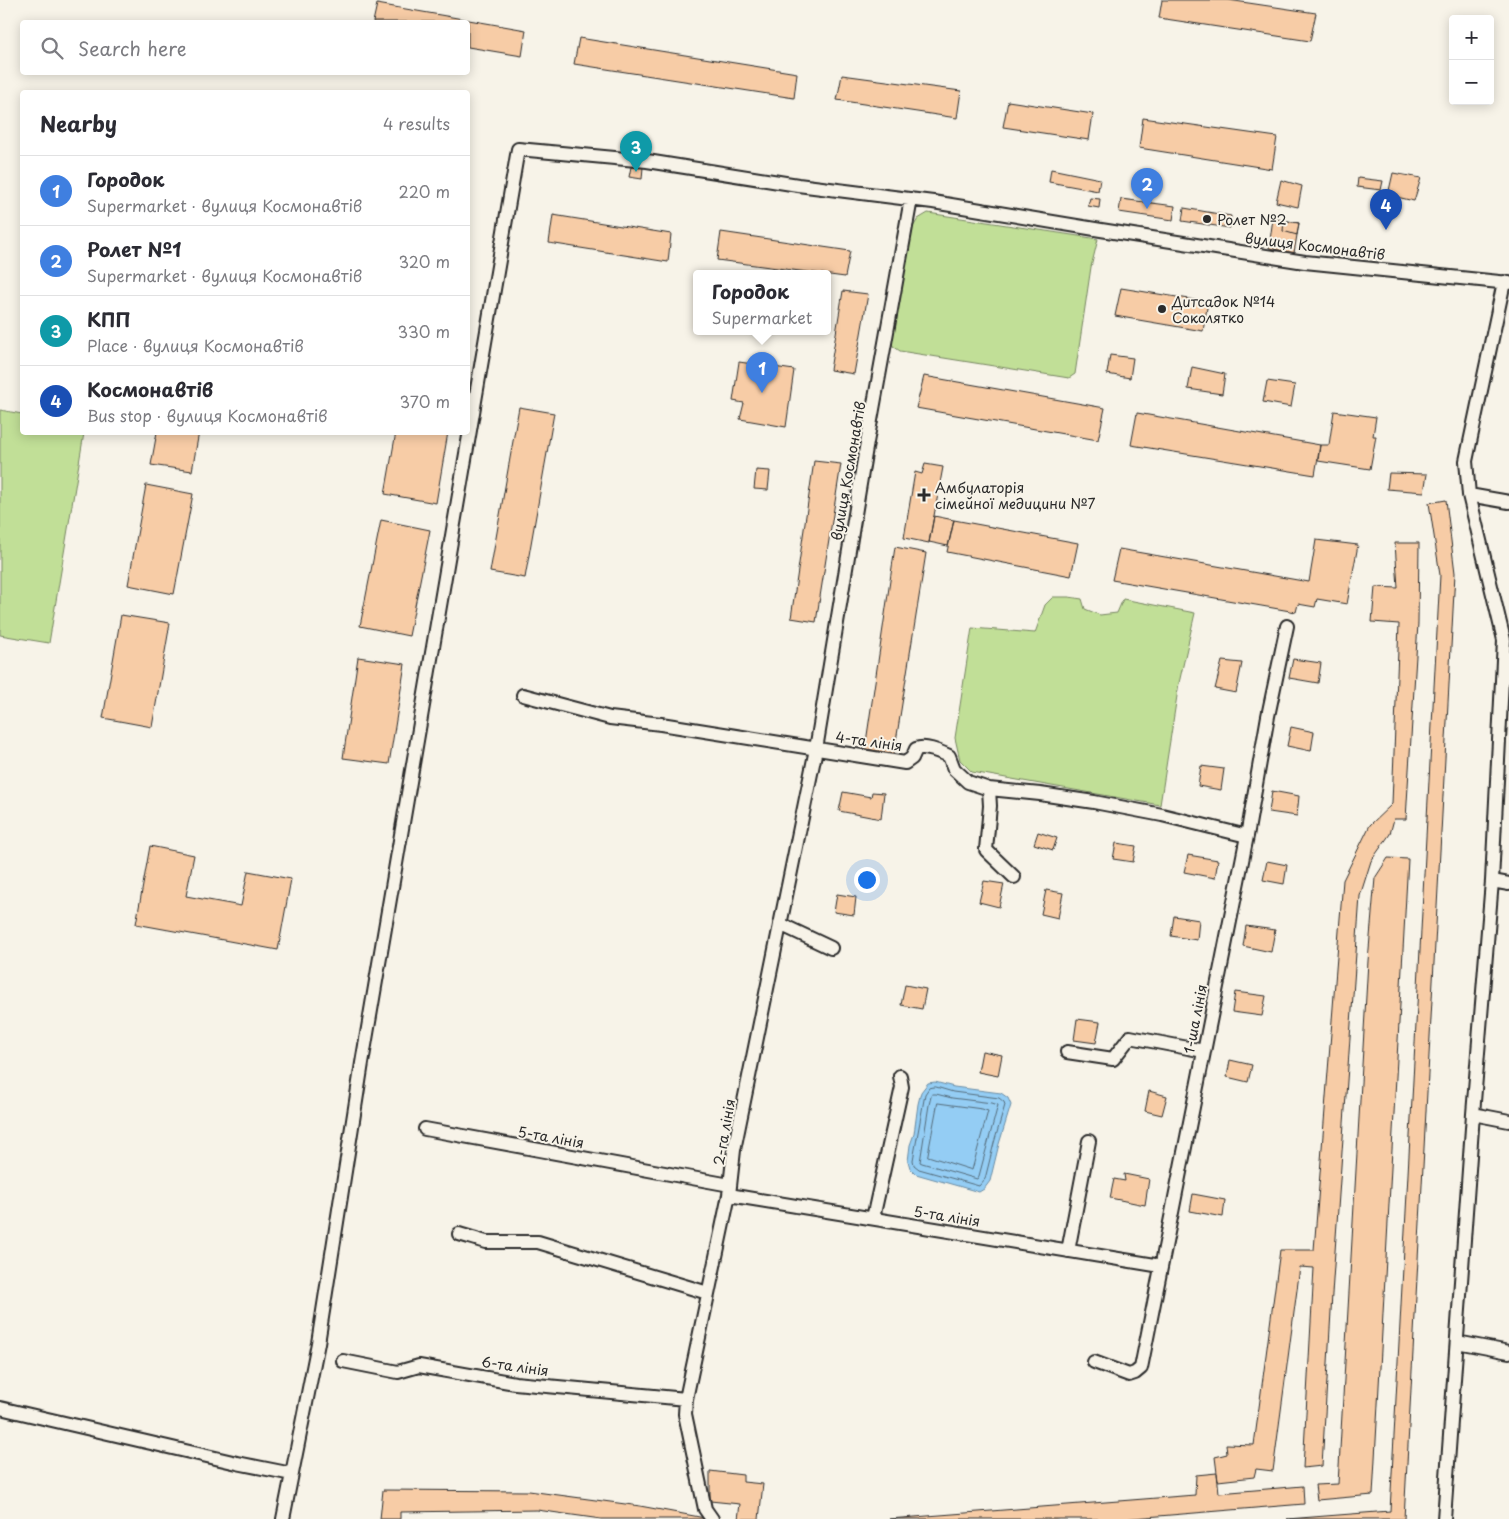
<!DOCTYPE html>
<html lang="en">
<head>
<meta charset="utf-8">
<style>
	:root { --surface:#fff; --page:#f2f2f3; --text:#2b2b33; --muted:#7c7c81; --line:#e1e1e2; --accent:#0f766e }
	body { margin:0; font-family:"Playpen Sans",sans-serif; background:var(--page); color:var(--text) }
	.controls { position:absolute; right:15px; top:15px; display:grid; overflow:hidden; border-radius:5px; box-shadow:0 2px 12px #0003 }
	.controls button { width:45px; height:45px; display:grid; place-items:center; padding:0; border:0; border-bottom:1px solid var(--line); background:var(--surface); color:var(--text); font:25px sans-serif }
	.you { position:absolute; left:866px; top:879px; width:18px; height:18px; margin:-12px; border:4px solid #fff; border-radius:50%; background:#1a73e8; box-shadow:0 0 0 8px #1a73e833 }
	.badge { display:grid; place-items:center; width:32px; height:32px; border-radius:50%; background:var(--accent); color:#fff; font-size:16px; font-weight:700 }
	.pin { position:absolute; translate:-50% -41px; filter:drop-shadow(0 1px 2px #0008) }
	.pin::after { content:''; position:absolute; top:26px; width:18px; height:15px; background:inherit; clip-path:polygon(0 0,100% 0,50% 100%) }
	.popup { position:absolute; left:693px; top:270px; width:138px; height:65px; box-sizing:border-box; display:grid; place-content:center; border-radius:5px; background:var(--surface); filter:drop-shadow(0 1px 4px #0005); font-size:16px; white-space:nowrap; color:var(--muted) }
	.popup b { font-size:19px; color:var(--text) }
	.popup::after { content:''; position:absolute; left:50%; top:100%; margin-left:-10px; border:10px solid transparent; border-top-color:var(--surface) }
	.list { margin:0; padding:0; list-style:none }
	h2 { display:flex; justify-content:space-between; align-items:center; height:65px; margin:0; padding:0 20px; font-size:21px }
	h2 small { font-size:16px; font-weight:400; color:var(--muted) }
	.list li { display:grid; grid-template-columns:32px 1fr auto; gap:15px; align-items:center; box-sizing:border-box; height:70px; padding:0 20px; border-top:1px solid var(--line) }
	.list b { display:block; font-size:19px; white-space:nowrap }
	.list p { margin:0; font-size:16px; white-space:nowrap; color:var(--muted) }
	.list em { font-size:16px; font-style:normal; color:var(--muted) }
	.icon { flex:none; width:28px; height:28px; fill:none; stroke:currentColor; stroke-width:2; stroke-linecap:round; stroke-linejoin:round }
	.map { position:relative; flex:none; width:1509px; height:1519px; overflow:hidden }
	.search { position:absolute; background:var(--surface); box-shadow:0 2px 12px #0003; left:20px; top:20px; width:450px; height:55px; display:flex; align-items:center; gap:12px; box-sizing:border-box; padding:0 18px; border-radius:5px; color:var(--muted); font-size:19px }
	.panel { position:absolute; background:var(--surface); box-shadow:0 2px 12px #0003; left:20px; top:90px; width:450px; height:345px; border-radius:5px }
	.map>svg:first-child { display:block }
	.green { fill:#c1df97; stroke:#768561 }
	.water { fill:#94cdf4; stroke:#6a8ca4 }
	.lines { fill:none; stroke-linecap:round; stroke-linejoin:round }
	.shore { stroke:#556c7b; stroke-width:1 }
	.building { fill:#f7cca6; stroke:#2b2b2b }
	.minor-casing { stroke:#2b2b2b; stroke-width:16 }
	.minor { stroke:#f7f3e8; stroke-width:12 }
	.poi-dot { fill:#2b2b2b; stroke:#f7f3e8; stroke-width:2 }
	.labels { text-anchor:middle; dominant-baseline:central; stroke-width:4; stroke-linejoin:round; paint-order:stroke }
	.poi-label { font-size:14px; fill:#2b2b2b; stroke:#f7f3e8; text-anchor:start }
	.street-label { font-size:14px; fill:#2b2b2b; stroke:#f7f3e8 }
</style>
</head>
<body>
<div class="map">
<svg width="1509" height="1519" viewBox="0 0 1509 1519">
	<rect width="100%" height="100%" fill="#f7f3e8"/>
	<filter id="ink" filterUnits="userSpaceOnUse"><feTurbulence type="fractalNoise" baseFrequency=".02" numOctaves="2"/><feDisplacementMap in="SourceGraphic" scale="10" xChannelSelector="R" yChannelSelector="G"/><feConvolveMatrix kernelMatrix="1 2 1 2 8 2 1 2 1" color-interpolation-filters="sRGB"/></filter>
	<g filter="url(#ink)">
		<path class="green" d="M928 213 1098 239 1091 267 1075 374 1069 378 900 351 893 346 891 341 913 227 918 219Z
			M0 410 22 414V432L84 433 49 643 0 635Z
			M1053 597H1069L1082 599 1085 609 1100 615 1117 613 1123 599 1195 613 1179 683 1160 805 972 772 960 760 955 738 972 628 1035 633 1045 605Z"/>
		<path class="water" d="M935 1082 954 1087 1001 1093 1008 1098 1011 1105 999 1144 990 1181 984 1189 979 1192 916 1174 910 1168 908 1161 910 1145 914 1134 918 1104 921 1092 928 1083Z"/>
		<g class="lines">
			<path class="shore" d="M936 1087 953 1092 999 1098 1004 1102 1005 1105 994 1143 985 1179 979 1186 919 1169 914 1165 913 1160 925 1094 929 1088Z
				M932 1094H936L952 1098 992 1103 998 1105 979 1176 977 1179 922 1163 920 1162 929 1105Z
				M938 1103 982 1109 988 1111 972 1170 928 1156Z"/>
		</g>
		<path class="building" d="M1162 0H1228L1316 13 1310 41 1159 18Z
			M377 4 526 30 522 56 468 47V22H373Z
			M579 38 797 73 794 98 574 64Z
			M842 75 961 91 957 118 837 100Z
			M1008 101 1093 114 1089 140 1003 127Z
			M1143 118 1277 137 1272 169 1139 148Z
			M631 167H643L642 179 629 177Z
			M1051 169 1100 179 1098 191 1049 182Z
			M1393 173 1421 178 1414 201 1388 195Z
			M1358 178 1383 181 1381 190 1357 187Z
			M1281 180 1302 186 1298 207 1276 202Z
			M1090 198 1100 199 1099 208 1088 206Z
			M1121 199 1175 206 1173 220 1119 212Z
			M1184 208 1231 216 1230 228 1182 221Z
			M553 215 671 234 668 262 549 243Z
			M1273 218 1299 223 1294 253 1269 248Z
			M1284 221 1299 223 1297 235 1283 231Z
			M721 232 850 251 845 277 717 260Z
			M1121 288 1208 302 1203 331 1115 316Z
			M843 291 868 294 854 374 830 370Z
			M1110 355 1133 358 1130 378 1107 374Z
			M739 362 794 370 786 427 740 419 744 403 733 401Z
			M1192 367 1225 374 1222 394 1188 389Z
			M924 376 1105 408 1098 440 916 408Z
			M1267 381 1295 385 1291 407 1263 402Z
			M519 407 554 413 525 578 490 572Z
			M1334 411 1376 417 1373 436H1376L1370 469 1318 461 1320 445H1329Z
			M1137 413 1320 445 1315 475 1131 445Z
			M157 432H199L192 471 151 465Z
			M396 432H448L436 503 385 494Z
			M814 461 841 464 816 622 791 618Z
			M925 464 943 467 929 543 904 538 915 472 922 474Z
			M756 470 770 471 768 490 754 489Z
			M1389 473 1427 474 1424 492 1387 489Z
			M146 485 193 494 174 594 128 585Z
			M1446 500 1455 573 1404 1519H1287L1390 1511 1440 575 1429 503Z
			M934 516 954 520 948 546 929 542Z
			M381 520 430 530 409 636 360 626Z
			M954 520 1078 543 1071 576 947 552Z
			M1316 540 1358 545 1347 604 1317 599 1315 607 1298 604 1296 612 1112 580 1119 549 1309 582Z
			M1395 543H1419L1418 623 1406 819H1394L1390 834 1371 861 1360 896 1332 1294 1322 1466 1303 1468 1314 1268 1300 1267 1273 1471 1256 1469 1254 1477 1218 1481 1215 1457 1227 1454 1226 1444 1254 1445 1280 1250H1314L1343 880 1370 825 1392 804 1399 624 1372 622 1375 587 1398 588Z
			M895 547 926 553 894 754 865 749Z
			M121 615 170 623 152 727 103 718Z
			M358 657 405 664 389 764 343 758Z
			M1293 659 1321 663 1318 683 1289 678Z
			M1222 661 1242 663 1236 693 1215 689Z
			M1291 727 1314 732 1311 751 1287 746Z
			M1201 766 1224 769 1221 790 1198 786Z
			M1272 791 1299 796 1297 816 1269 812Z
			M843 792 871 797 872 792 884 793 881 819 839 811Z
			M1038 832 1057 838 1053 850 1034 844Z
			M1116 843 1136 846 1133 862 1113 859Z
			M150 846 194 855 186 896 241 906 248 871 291 879 278 950 136 924Z
			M1188 855 1218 860 1215 878 1184 872Z
			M1388 858 1408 859 1373 1495 1317 1500 1315 1485 1338 1484 1368 961 1375 878Z
			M1267 861 1287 865 1284 884 1263 880Z
			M984 881 1004 884 999 907 979 902Z
			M1046 890 1063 893 1058 918 1041 914Z
			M837 894 856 897 854 915 834 912Z
			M1174 916 1199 920 1197 940 1171 936Z
			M1246 926 1275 930 1271 952 1243 946Z
			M905 985 926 989 922 1009 901 1005Z
			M1235 992 1266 996 1262 1016 1232 1012Z
			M1077 1019 1100 1022 1096 1043 1074 1040Z
			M982 1051 1002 1055 998 1076 978 1072Z
			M1230 1060 1252 1065 1248 1082 1227 1077Z
			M1149 1091 1167 1096 1162 1115 1145 1111Z
			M1124 1174 1149 1179 1145 1205 1110 1198 1114 1179 1125 1181Z
			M1193 1194 1225 1200 1223 1217 1190 1211Z
			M710 1471 743 1475V1482L763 1484 759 1519H738L740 1504 710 1501Z
			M1217 1473 1219 1493 1303 1486 1304 1504 1122 1519H889L1195 1495 1196 1475Z
			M383 1490 529 1491 640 1506 705 1518V1519H601L537 1510 400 1512V1519H380Z"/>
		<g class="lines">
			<g class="minor-casing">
				<path id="minor" d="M1469 495 1509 502
					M523 695 610 718 661 724 905 763 912 758 916 749C926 745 940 752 949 756L954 769 968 782 989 789 1040 794 1094 802 1162 815 1247 836
					M989 789 990 806 986 850 1014 877
					M1492 881 1509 884
					M780 924 831 948
					M1067 1052 1113 1059 1130 1037 1204 1051
					M1473 1114 1509 1121
					M425 1129 730 1185
					M729 1195 1161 1266
					M873 1218 902 1087 900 1076
					M459 1234 486 1242H538L708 1293
					M1068 1251 1089 1141
					M1457 1342 1509 1352
					M343 1361 398 1372 419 1366 515 1383 686 1399
					M1094 1362 1129 1375 1135 1373 1141 1368 1247 836 1268 716 1287 626
					M0 1408 237 1463 292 1474
					M283 1519 318 1343 362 1063 518 149 647 161 798 185 933 202 1101 230 1305 262 1509 283
					M712 1519 705 1509 685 1414 686 1399 729 1195 734 1150 816 749 866 448 911 199
					M1444 1519 1473 1114 1492 881 1504 640 1469 495 1466 461 1504 282"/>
			</g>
			<use href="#minor" class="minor"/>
		</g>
	</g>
	<g class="poi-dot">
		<circle cx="1207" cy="219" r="5"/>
		<circle cx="1162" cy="309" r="5"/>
		<path d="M921.5 487.5h5v5h5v5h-5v5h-5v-5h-5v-5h5z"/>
	</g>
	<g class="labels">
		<g class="poi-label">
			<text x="1217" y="219">Ролет №2</text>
			<text x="1172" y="301">Дитсадок №14<tspan x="1172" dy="16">Соколятко</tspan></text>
			<text x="935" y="487">Амбулаторія<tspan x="935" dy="16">сімейної медицини №7</tspan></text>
		</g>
		<g class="street-label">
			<text transform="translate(1315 246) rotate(7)">вулиця Космонавтів</text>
			<text transform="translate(848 471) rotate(-80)">вулиця Космонавтів</text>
			<text transform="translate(869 741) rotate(8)">4-та лінія</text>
			<text transform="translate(1195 1019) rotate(-79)">1-ша лінія</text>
			<text transform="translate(724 1132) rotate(-80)">2-га лінія</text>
			<text transform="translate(551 1137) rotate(10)">5-та лінія</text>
			<text transform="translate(947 1216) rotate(9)">5-та лінія</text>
			<text transform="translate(515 1366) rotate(8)">6-та лінія</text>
		</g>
	</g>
</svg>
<div class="controls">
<button>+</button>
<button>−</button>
</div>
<div class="you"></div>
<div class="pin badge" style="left:762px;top:393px;background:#3f7fe0">1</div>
<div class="popup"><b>Городок</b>Supermarket</div>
<div class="pin badge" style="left:1147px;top:209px;background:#3f7fe0">2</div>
<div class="pin badge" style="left:636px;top:172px;background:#0f9aa8">3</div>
<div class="pin badge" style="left:1386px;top:230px;background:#1a4fb4">4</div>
<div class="search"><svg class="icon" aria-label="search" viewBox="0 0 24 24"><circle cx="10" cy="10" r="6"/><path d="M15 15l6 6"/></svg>Search here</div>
<section class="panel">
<h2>Nearby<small>4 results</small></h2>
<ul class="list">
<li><span class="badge" style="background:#3f7fe0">1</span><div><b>Городок</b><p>Supermarket · вулиця Космонавтів</p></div><em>220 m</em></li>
<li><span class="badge" style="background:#3f7fe0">2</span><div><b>Ролет №1</b><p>Supermarket · вулиця Космонавтів</p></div><em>320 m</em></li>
<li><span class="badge" style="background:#0f9aa8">3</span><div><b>КПП</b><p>Place · вулиця Космонавтів</p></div><em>330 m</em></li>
<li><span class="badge" style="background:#1a4fb4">4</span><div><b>Космонавтів</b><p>Bus stop · вулиця Космонавтів</p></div><em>370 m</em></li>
</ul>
</section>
</div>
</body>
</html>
